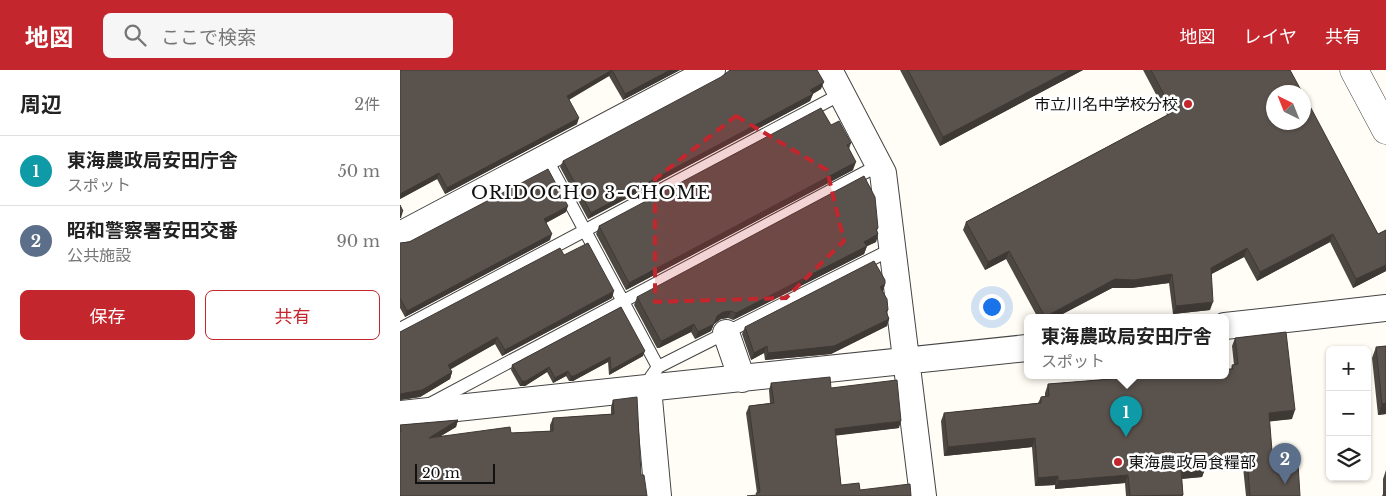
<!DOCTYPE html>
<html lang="ja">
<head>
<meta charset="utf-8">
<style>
	:root { --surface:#fff; --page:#f6f6f6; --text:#222; --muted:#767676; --line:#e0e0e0; --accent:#c4262e }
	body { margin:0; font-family:"Libre Baskerville","Noto Sans JP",serif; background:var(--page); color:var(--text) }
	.controls { position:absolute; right:15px; bottom:15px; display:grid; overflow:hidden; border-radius:8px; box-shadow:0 1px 4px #0004 }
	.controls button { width:45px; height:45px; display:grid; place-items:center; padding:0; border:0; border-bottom:1px solid var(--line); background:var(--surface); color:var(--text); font:25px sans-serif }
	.compass { position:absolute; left:866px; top:15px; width:45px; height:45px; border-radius:50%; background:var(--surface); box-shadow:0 1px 4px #0004; rotate:317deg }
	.scale { position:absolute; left:15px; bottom:12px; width:80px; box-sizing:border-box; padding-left:5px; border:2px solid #111; border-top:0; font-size:14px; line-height:18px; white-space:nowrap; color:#111; -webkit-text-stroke:4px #fff; paint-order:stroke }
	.you { position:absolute; left:591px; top:236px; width:18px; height:18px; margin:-12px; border:4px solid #fff; border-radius:50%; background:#1a73e8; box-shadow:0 0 0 8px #1a73e833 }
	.badge { display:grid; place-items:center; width:32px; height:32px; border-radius:50%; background:var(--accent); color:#fff; font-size:16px; font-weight:700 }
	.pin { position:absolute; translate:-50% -41px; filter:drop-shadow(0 1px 2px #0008) }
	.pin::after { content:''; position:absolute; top:26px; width:18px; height:15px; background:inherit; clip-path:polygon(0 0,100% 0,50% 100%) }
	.popup { position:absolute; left:624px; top:244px; width:205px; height:65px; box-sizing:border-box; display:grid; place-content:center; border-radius:8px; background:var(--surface); filter:drop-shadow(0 1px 4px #0005); font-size:16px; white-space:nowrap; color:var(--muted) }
	.popup b { font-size:19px; color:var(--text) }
	.popup::after { content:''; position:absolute; left:50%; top:100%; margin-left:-10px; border:10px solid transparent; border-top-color:var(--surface) }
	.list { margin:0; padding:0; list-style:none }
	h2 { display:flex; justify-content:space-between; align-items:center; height:65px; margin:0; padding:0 20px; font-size:21px }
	h2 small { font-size:16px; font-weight:400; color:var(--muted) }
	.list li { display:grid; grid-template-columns:32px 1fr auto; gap:15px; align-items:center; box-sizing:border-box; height:70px; padding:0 20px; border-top:1px solid var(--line) }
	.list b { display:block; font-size:19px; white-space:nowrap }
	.list p { margin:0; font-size:16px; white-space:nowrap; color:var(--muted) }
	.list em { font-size:16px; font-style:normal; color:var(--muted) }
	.actions { display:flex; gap:10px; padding:15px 20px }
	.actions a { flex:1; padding:11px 0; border:1px solid var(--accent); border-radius:8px; text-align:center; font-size:18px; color:var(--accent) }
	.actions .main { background:var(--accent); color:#fff }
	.icon { flex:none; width:28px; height:28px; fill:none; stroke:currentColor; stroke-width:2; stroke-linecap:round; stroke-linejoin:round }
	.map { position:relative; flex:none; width:986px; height:426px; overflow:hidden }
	header { display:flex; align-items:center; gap:30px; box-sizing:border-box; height:70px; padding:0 25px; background:var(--accent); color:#fff }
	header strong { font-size:24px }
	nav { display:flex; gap:28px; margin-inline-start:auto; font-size:18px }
	.search { width:350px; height:45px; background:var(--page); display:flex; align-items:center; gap:12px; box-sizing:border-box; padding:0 18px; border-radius:8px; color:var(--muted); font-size:19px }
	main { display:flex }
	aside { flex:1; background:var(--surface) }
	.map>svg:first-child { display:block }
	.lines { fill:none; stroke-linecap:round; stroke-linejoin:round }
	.service-casing { stroke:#444; stroke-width:14 }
	.minor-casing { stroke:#444; stroke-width:28 }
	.tertiary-casing { stroke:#444; stroke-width:29 }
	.service { stroke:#fff; stroke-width:12 }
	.minor { stroke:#fff; stroke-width:26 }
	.tertiary { stroke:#fff; stroke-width:28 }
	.wall { fill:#4d4742 }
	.shaded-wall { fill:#3f3936 }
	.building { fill:#5a524d; stroke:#3f3936 }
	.marked { fill:#c4262e; fill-opacity:0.2; stroke:#c4262e; stroke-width:4; stroke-dasharray:10 6; stroke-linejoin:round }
	.poi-dot { fill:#c4262e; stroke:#fff; stroke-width:2 }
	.labels { text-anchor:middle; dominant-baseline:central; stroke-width:5; stroke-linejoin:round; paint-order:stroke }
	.poi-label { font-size:16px; fill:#111; stroke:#fff; text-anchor:end }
	.neighbourhood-label { font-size:18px; letter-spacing:1px; fill:#111; stroke:#fff }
</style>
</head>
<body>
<header>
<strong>地図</strong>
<div class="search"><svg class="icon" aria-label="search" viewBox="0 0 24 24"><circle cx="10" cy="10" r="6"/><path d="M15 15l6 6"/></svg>ここで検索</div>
<nav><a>地図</a><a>レイヤ</a><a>共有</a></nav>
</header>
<main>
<aside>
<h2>周辺<small>2件</small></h2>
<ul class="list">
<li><span class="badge" style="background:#0f9aa8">1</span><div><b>東海農政局安田庁舎</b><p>スポット</p></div><em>50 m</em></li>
<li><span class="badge" style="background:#5c6f8a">2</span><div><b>昭和警察署安田交番</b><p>公共施設</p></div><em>90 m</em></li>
</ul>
<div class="actions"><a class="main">保存</a><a>共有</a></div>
</aside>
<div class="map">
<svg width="986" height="426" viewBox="0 0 986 426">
	<rect width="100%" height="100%" fill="#fffdf5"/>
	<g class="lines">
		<g class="service-casing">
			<path id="service" d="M146 88 258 297
				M0 259 441 24
				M248 318 251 307 258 297 492 179
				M30 334 479 95"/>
		</g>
		<g class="minor-casing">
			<path id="minor" d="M429 0 483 103 523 426
				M0 165 312 0
				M825 256 986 238
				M326 263 342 309
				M248 318 258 426
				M0 344 627 278"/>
		</g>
		<g class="tertiary-casing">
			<path id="tertiary" d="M954 0 986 60"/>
		</g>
		<use href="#service" class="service"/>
		<use href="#minor" class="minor"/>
		<use href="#tertiary" class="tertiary"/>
	</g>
	<path class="wall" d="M0 0H280L223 30 209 6 169 30 177 54 45 124 37 109 0 129Z
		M500 0H683L540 76Z
		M743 0H890L978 164 986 160V201L953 218 930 172 857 211 844 187 811 204 810 240 773 244 769 213 731 218H712L655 248H638L606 189 585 200 563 160 566 152 767 45Z
		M421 19 413 24 410 31 188 149 160 97 163 91Z
		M431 55 451 73 449 79 453 100 226 220 196 164 199 156Z
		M166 142 146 153 150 170 5 247 0 238V173Z
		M478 158 477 161 478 164 476 172 467 176 464 184 333 250 328 248 321 249 314 254 311 261 295 269 291 262 259 278H257L234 235 237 227Z
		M164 185 212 228 102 286 95 274 50 299 52 302 50 309 20 327 0 330V262Z
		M485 214 483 221 488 240 487 244 489 249 487 256 431 284 365 290 364 283 351 290 342 264 345 257Z
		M221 237 243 286 209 305 208 292 173 311H169L166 306 153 313 147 302 125 316H120L111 300 112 295Z
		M835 268 892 349 869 351 873 394 900 426H846L843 397 805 399 802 407 782 409 783 426H726L725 413 655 419V415L635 416 632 377 544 386 541 351 544 343 638 333 641 327 645 326V323L648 314 831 299 832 295H834L832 276Z
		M986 276V344L978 345 972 288 976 277Z
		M371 313 431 318 499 358 436 365 441 415 460 420 356 425 357 423 346 343 349 336 370 333 369 320Z
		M213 330 241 405 0 426V355L58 350 56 357 41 366 150 361V355L153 348 211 344V337Z
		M986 400V426H982L983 424V409Z"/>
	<path class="shaded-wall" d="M212 0 209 6 164 32 167 26Z
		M270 0H280L223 30 225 24Z
		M670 0H683L540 76 543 67Z
		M424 12 421 19 408 26 410 20Z
		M413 24 410 31 188 149 191 143Z
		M179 48 177 54 45 124 47 118Z
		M456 92 453 100 226 220 229 213Z
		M39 103 37 109 0 129V124Z
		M168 136 166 142 142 155 144 149Z
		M3 141 1 148H0V143Z
		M152 164 150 170 5 247 7 241Z
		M478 164 476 172 461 179 464 172Z
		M933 164 930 172 857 211 860 202Z
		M467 176 464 184 333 250 336 243Z
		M847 178 844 187 808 206 811 198Z
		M609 181 606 189 585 200 588 192Z
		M986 195V201L953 218 956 209Z
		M772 204 769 213 731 218H712L655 248H644L645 247 715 209Z
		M485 214 483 221 480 217Z
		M214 221 212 228 102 286 105 280Z
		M813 232 810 240 773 244 776 236Z
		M331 241 328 248 321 249 314 254 311 261 295 269 298 262 317 246 323 242Z
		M489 249 487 256 431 284 365 290 368 283Z
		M294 254 291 262 259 278 262 271Z
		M97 267 95 274 46 302 48 295Z
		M367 276 364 283 351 290 354 283Z
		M245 281 243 286 209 305 211 300Z
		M210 287 208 292 173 311H169L171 306Z
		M149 297 147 302 125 316H120L122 311Z
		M168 301 166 306 153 313 155 308Z
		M52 302 50 309 20 327 0 330V324Z
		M986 333V344L978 345 982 334Z
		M895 340 892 349 865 352 869 343Z
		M58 350 56 357 27 374 29 368Z
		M501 351 499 358 433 366 435 359Z
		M635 368 632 377 544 386 548 377Z
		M847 388 843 397 805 399 802 407 778 409 781 400 804 391Z
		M728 405 725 413 655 419 658 411Z
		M658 406 655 415 635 416 638 408Z"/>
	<path class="building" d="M0 0H270L225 24 212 0 167 26 179 48 47 118 39 103 0 124Z
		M330 0H417L424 12 410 20 413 24 191 143 163 91 321 7Z
		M508 0H670L543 67Z
		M751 0H890L902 22H874V52H904V25L978 164 986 160V195L956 209 933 164 860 202 847 178 811 198 813 232 776 236 772 204 734 210 715 209 645 247 609 181 588 192 566 152 773 42Z
		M421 38 431 55 439 51 451 73 447 75 456 92 229 213 199 156Z
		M148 99 168 136 144 149 152 164 7 241 0 228V173L9 172Z
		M464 106 475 127 478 158 476 159 478 164 464 172 467 176 336 243 331 241 323 242 317 246 314 254 298 262 294 254 262 271 260 270 237 227Z
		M0 135 3 141 0 143Z
		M188 173 214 221 105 280 97 267 48 295 52 302 22 320 0 324V262L160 178 164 185Z
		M474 191 485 210V214L480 217 487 229 488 240 486 241 489 249 434 276 368 283 367 276 354 283 345 257Z
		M221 237 245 281 211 300 210 287 174 306H171L168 301 155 308 149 297 126 311H122L112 295Z
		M886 262 895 340 869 343 873 394 898 393 900 426H850L847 388 804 391 805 398 781 400 783 425 730 426 728 405 658 411V406L638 408 635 368 548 377 544 343 641 333V327L649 326 648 314 750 306H825V299H833L832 295 838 294 835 268Z
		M986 276V333L982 334 976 277Z
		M430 307 431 318 497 310 501 351 435 359 441 415 459 413 460 420 510 414 511 426H347L357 425 356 423 360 422 349 336 374 333 371 313Z
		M237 327 241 405H244L247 426H0V362H1L0 355 58 350 29 368 110 357 111 363 153 361V348L214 344 213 330Z
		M986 422V426H984V423Z"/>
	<path class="marked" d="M336 46 427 100 444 171 386 228 255 232V109Z"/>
	<g class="poi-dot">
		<circle cx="788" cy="34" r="5"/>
		<circle cx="718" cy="392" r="5"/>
	</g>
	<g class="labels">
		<g class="poi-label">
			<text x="778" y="34">市立川名中学校分校</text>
			<text x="728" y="392" text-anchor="start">東海農政局食糧部</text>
		</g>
		<g class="neighbourhood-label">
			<text x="191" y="123">ORIDOCHO 3-CHOME</text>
		</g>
	</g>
</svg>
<div class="controls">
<button>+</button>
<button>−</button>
<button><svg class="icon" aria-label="layers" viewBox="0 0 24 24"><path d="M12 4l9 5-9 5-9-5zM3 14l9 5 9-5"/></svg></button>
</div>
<svg class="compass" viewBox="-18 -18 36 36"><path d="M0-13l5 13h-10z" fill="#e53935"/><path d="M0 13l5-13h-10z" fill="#767676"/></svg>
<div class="scale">20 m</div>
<div class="you"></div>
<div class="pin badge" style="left:726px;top:367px;background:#0f9aa8">1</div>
<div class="popup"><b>東海農政局安田庁舎</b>スポット</div>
<div class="pin badge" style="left:885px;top:414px;background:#5c6f8a">2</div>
</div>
</main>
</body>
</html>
